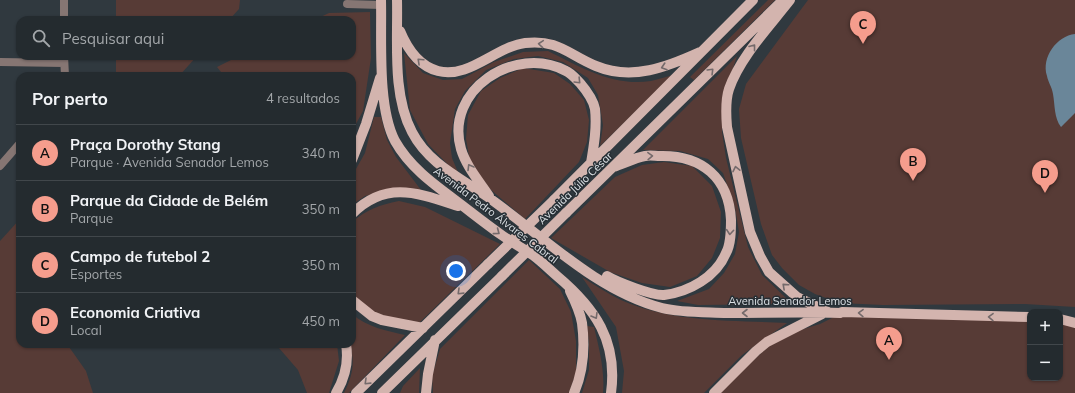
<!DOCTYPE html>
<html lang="pt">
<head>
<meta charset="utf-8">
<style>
	:root { --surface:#242b2f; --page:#30373b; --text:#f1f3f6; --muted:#a3a7aa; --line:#41474b; --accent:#f59d8d }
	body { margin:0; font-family:Mulish,sans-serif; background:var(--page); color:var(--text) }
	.controls { position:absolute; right:12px; bottom:12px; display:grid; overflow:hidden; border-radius:8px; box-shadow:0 1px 3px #0004 }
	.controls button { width:36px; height:36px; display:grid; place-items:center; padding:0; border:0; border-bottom:1px solid var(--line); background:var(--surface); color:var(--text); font:20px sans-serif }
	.you { position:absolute; left:456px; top:271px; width:14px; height:14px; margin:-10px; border:3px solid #fff; border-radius:50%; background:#1a73e8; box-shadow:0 0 0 6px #1a73e833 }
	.badge { display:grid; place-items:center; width:26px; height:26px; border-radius:50%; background:var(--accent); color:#111; font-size:13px; font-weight:700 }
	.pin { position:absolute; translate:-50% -33px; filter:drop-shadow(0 1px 2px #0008) }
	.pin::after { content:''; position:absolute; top:21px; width:14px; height:12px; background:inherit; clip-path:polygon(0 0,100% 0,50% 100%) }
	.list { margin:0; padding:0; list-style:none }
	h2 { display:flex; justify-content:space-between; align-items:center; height:52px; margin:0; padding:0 16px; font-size:17px }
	h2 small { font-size:13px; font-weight:400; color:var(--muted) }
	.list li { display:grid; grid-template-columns:26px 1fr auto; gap:12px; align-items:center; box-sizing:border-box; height:56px; padding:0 16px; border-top:1px solid var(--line) }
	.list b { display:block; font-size:15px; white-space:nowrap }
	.list p { margin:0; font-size:13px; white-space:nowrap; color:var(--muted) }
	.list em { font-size:13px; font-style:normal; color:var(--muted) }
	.icon { flex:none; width:22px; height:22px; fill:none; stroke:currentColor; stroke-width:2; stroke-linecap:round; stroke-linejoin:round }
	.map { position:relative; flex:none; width:1075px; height:393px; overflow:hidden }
	.search { position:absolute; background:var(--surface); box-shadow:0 1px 3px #0004; left:16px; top:16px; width:340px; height:44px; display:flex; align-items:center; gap:10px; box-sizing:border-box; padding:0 14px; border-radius:12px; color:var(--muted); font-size:15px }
	.panel { position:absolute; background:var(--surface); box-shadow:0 1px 3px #0004; left:16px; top:72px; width:340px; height:276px; border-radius:12px }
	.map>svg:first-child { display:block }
	.green { fill:#573b36 }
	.water { fill:#6a8699 }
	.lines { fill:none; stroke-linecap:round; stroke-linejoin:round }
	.street { stroke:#867673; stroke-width:8 }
	.primary { stroke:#d3b4ae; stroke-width:10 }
	.primary-bridge { stroke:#d3b4ae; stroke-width:10 }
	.oneway { stroke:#746a6b }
	.labels { text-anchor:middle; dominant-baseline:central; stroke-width:3; stroke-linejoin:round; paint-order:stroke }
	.street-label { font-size:11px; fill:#dce1e5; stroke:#262e34 }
</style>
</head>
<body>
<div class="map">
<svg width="1075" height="393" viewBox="0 0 1075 393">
	<rect width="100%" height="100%" fill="#30393f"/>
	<path class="green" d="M116 0H240L239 9 229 20H116Z
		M768 0H775L694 80 690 77Z
		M808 0H1075V307L1025 304 883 305 840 303 815 294 799 285 782 268 772 255 761 224 741 138 739 109 746 84Z
		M370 12 371 58 363 111 352 131V76H211L221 72 217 67 239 56H352V20H314L329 13Z
		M548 51C580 67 614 87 651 81 659 79 666 77 673 75L600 146 603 125 598 95 588 78 563 62 538 56 514 59 486 70 465 91 455 109 450 143 452 158 460 177 428 144 410 110 404 53 423 73 443 80 462 79 494 62 523 52Z
		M116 56H197L179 76H116Z
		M737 56 723 99 722 132 726 158 748 247 762 275 789 301 785 304 698 305 677 301 709 289 724 273 735 254 739 232 735 208 723 173 708 159 680 151 643 150Z
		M523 68 554 73 570 84 584 100 589 120 587 142 579 162 525 219 490 189 470 162 466 139 468 115 481 91 500 78Z
		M374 117H381L387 140 396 157 421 190 398 188 365 196 352 205V176L365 153Z
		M664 162 692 166 712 186 721 212 720 238 712 258 697 276 670 287 642 283 610 272 551 238 615 177 642 165Z
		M399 201 425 207 500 244 419 323 387 317 369 310 352 294V222C368 209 379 205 399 201Z
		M20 219V251L18 253 20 256V344H67L86 371 93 393H0V241Z
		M529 260 560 289 571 312 576 341V373L569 393H433L432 376 440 349Z
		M582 277C595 285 608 294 621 300 672 323 732 320 787 323L742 355 704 393H622L624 371 616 327Z
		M352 314C367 327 387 331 405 335L349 393H344C353 375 355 363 350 344H352Z
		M840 314 1030 318V378H1060V319L1075 323V393H717L780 336 820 324Z
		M587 326 594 327C599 348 605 371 603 393H582L589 370V343Z
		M282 344H337L339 361 329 393H307L298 370 279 348Z
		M420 368 419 393H400L403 386Z"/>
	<path class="water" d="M1075 34V113L1061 127C1054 118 1055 105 1053 94 1052 87 1048 82 1047 76 1041 57 1057 36 1075 34Z"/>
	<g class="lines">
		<path class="street" d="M347 4 381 5
			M64 20V0
			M64 56 65 76
			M0 62 64 63
			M0 166 20 143"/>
		<path class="primary" d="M381 0C382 39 377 107 395 141 409 166 432 183 455 200 471 212 487 225 503 236 513 243 524 249 534 256 542 262 549 269 557 276 595 308 618 341 611 393
			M397 0C398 42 392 94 412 132 429 165 463 179 492 200 545 238 597 291 662 308 682 313 706 312 727 313 765 313 802 312 840 313L842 312 1030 317
			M790 0C769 27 740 57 729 89 725 101 726 115 727 127L750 232 760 256 769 272 797 297 828 312
			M400 31C407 48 419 66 438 71 469 79 495 47 525 43 558 39 569 55 596 66 632 81 667 67 700 52
			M352 160 366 124 380 78
			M489 196C479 181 466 166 461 149 444 90 515 44 566 71 571 73 576 79 580 83 586 90 593 99 595 109 597 127 594 145 591 163
			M554 200 753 0
			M566 213 783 0
			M352 214C386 180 418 193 458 206
			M607 276C617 282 653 296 664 295 689 292 716 277 726 253 731 244 731 230 731 220 729 178 702 155 660 156 655 156 650 155 645 156 634 158 623 164 613 167
			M570 291C575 301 580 312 582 323 585 346 583 372 574 393
			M352 300 372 316 382 320 423 328
			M1060 319 1075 323
			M336 393C345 378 349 362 346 344
			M356 393 488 264
			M382 393 502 276
			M426 393 428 374 435 340
			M714 393 756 351 767 342 822 314"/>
		<path class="primary-bridge" d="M488 264 554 200
			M502 276 566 213"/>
	</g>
	<defs><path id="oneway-chevron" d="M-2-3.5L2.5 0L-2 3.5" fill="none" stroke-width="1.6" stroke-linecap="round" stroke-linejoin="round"/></defs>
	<g class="oneway">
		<use href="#oneway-chevron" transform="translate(541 44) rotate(-175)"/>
		<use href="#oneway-chevron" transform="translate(753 47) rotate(-52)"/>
		<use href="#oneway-chevron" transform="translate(420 61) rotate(-137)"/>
		<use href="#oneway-chevron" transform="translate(664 67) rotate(162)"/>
		<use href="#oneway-chevron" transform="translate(711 71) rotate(-45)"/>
		<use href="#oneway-chevron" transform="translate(578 81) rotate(46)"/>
		<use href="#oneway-chevron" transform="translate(650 156) rotate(-2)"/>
		<use href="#oneway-chevron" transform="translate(470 167) rotate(-121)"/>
		<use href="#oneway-chevron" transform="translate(736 169) rotate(-102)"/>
		<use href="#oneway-chevron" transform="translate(497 232) rotate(37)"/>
		<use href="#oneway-chevron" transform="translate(730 232) rotate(95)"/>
		<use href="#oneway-chevron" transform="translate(785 286) rotate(-138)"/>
		<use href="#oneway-chevron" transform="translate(460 292) rotate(136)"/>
		<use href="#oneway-chevron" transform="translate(745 313) rotate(-180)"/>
		<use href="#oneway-chevron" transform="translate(861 313) rotate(-179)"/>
		<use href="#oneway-chevron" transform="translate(595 316) rotate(59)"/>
		<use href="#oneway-chevron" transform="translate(991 317) rotate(-179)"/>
		<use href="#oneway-chevron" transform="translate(367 382) rotate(136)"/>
	</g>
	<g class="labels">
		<g class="street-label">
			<text transform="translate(575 188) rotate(-44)">Avenida Júlio César</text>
			<text transform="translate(496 215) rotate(37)">Avenida Pedro Álvares Cabral</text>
			<text x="790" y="301">Avenida Senador Lemos</text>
		</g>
	</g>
</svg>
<div class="controls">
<button>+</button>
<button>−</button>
</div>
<div class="you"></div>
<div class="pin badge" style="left:889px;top:360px">A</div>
<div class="pin badge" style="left:913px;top:181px">B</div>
<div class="pin badge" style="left:863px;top:44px">C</div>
<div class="pin badge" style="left:1045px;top:193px">D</div>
<div class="search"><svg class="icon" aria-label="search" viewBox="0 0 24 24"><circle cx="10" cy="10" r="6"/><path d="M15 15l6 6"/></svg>Pesquisar aqui</div>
<section class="panel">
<h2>Por perto<small>4 resultados</small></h2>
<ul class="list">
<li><span class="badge">A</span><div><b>Praça Dorothy Stang</b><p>Parque · Avenida Senador Lemos</p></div><em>340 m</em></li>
<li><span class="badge">B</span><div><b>Parque da Cidade de Belém</b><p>Parque</p></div><em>350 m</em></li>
<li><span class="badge">C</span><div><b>Campo de futebol 2</b><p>Esportes</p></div><em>350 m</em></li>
<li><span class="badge">D</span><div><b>Economia Criativa</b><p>Local</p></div><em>450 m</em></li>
</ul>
</section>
</div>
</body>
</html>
